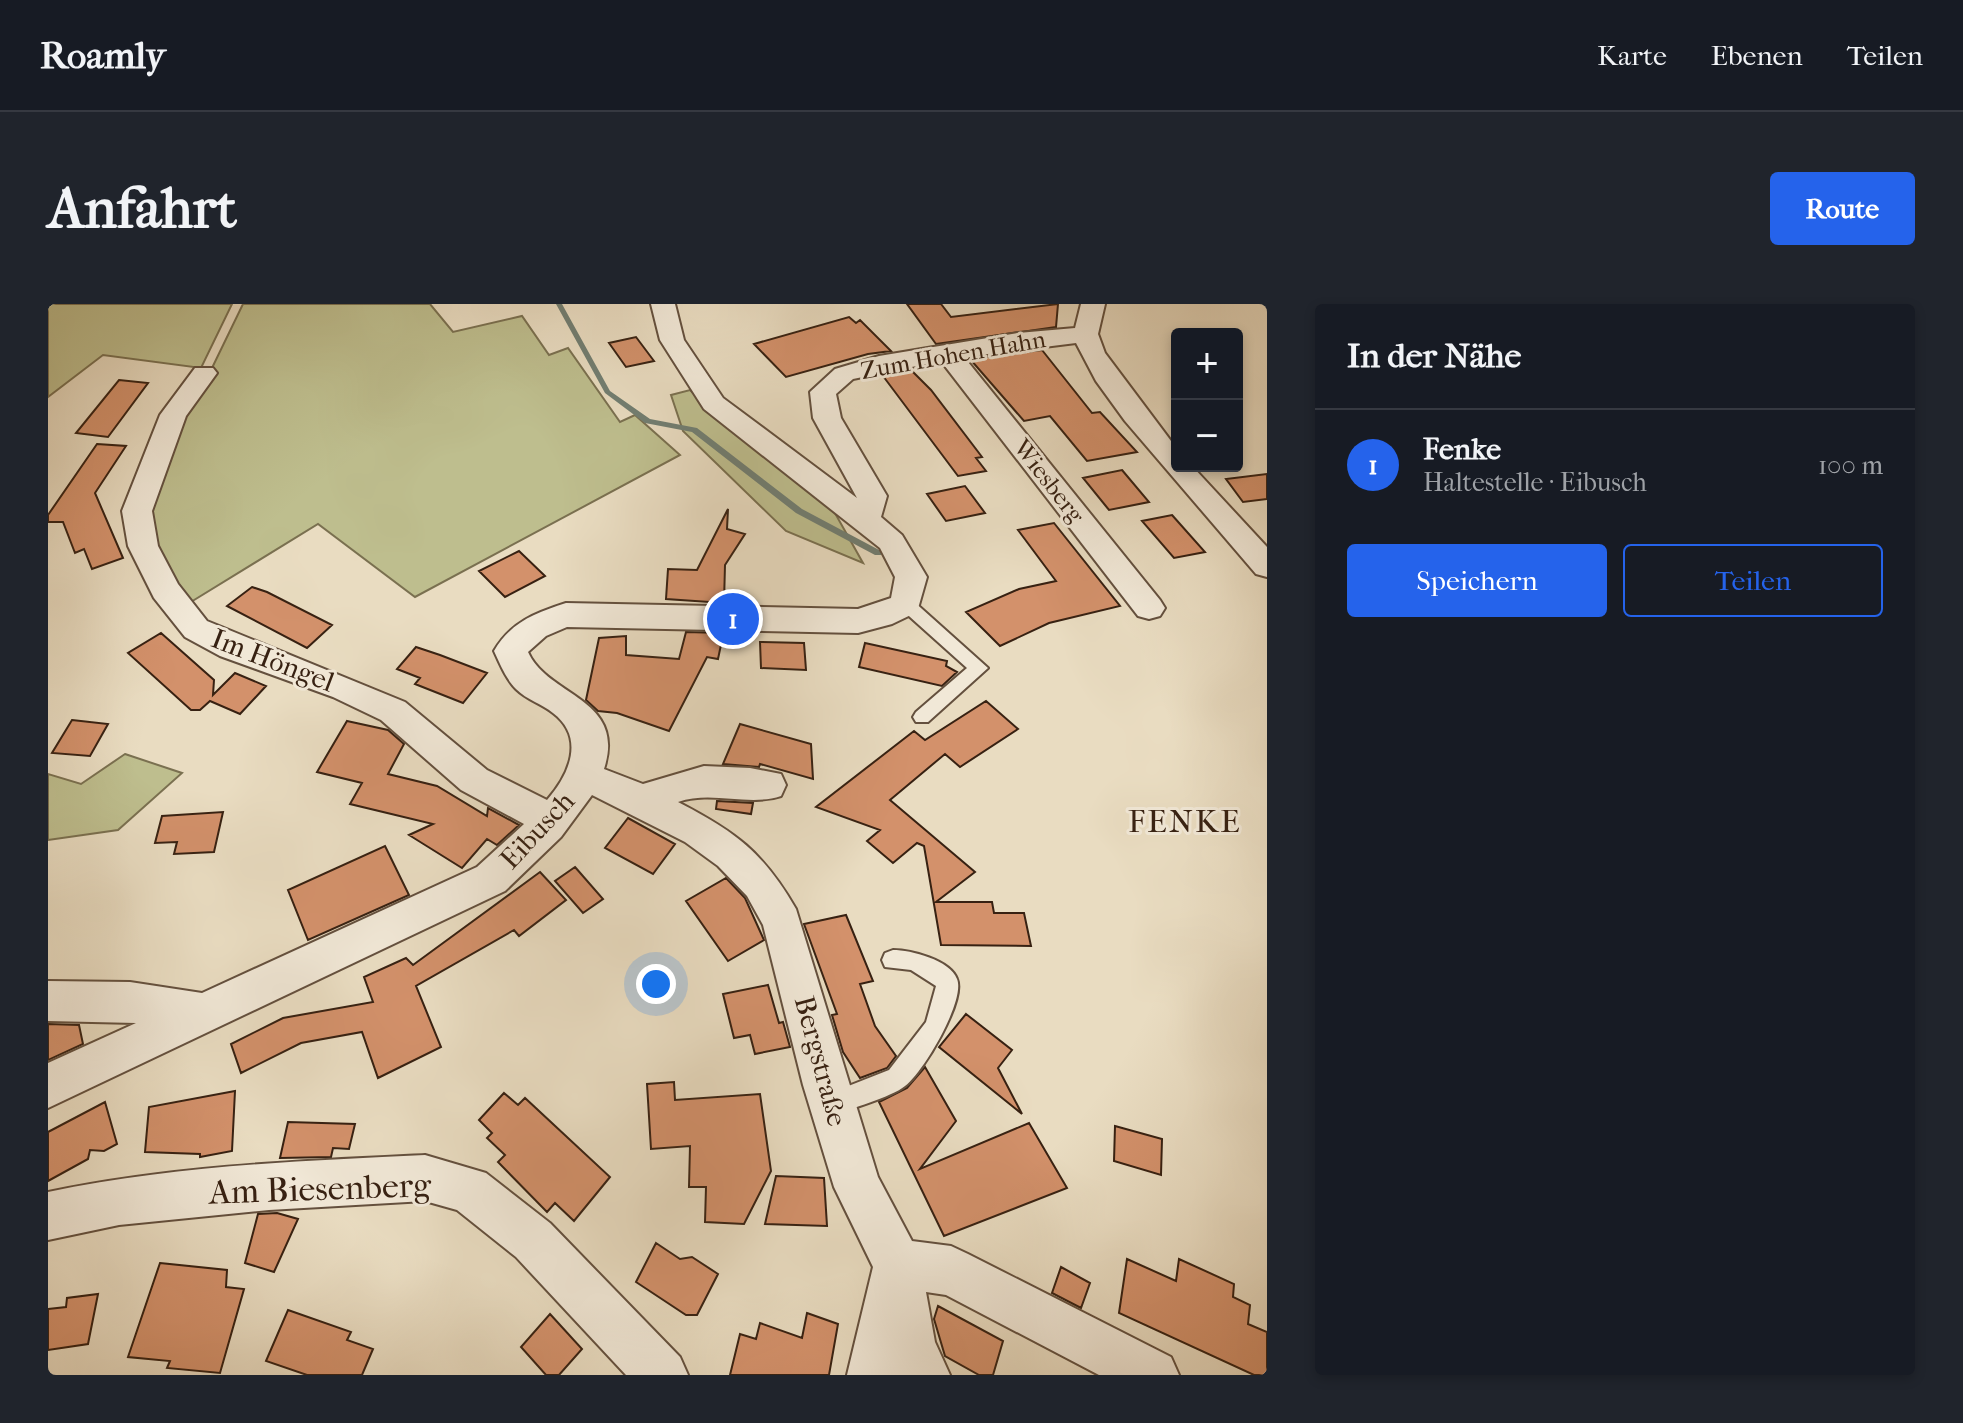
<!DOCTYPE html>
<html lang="de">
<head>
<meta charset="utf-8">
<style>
	:root { --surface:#171b24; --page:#20242c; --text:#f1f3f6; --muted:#9ea1a6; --line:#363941; --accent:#2563eb }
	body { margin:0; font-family:"IM FELL French Canon",serif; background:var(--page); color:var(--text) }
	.controls { position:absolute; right:24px; top:24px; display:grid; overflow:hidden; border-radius:8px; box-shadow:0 4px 12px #0003 }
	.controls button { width:72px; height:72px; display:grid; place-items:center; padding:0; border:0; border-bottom:2px solid var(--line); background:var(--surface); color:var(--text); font:40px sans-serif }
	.you { position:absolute; left:608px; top:680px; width:28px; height:28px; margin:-20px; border:6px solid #fff; border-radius:50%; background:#1a73e8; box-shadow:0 0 0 12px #1a73e833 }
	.badge { display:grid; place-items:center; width:52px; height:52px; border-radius:50%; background:var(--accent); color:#fff; font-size:26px; font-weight:700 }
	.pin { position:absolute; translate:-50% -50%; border:4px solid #fff; box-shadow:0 2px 8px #0006 }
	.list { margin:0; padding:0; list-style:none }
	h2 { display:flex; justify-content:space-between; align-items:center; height:104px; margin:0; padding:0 32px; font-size:34px }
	h2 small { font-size:26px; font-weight:400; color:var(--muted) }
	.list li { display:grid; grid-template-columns:52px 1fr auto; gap:24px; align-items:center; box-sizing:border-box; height:112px; padding:0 32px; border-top:2px solid var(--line) }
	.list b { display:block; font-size:30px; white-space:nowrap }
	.list p { margin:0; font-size:26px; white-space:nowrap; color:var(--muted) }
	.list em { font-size:26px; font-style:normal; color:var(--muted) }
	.actions { display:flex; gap:16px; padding:24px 32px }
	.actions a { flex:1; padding:18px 0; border:2px solid var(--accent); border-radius:8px; text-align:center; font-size:28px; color:var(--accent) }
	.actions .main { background:var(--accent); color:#fff }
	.map { position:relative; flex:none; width:1219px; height:1071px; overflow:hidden; border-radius:8px }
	header { display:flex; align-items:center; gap:48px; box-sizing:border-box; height:112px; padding:0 40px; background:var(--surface); border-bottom:2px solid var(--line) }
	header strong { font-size:38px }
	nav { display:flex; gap:44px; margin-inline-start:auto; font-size:28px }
	.intro { display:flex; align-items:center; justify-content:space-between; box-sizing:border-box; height:192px; padding:0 48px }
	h1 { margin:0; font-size:56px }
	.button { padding:20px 36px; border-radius:8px; background:var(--accent); color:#fff; font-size:28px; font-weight:700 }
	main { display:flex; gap:48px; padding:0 48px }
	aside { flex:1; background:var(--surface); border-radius:8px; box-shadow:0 4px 12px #0003 }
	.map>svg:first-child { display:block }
	.green { fill:#bebe8e; stroke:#7a7050; stroke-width:2 }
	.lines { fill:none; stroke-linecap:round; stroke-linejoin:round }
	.stream { fill:#717e72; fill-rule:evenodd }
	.building { fill:#d3916b; stroke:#372112; stroke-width:2 }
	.lane-casing { stroke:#64503e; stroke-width:4 }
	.street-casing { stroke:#64503e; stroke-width:4 }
	.lane { fill:#f1e8d7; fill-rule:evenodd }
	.street { fill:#f1e8d7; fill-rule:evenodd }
	.labels { text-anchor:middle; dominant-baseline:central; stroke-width:6; stroke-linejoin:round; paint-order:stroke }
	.far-street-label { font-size:24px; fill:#372112; stroke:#f1e8d7 }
	.street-label { font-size:28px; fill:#372112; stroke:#f1e8d7 }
	.quarter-label { font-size:32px; letter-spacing:2px; fill:#372112; stroke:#f1e8d7 }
	.near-street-label { font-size:34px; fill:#372112; stroke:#f1e8d7 }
</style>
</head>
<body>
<header>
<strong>Roamly</strong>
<nav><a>Karte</a><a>Ebenen</a><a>Teilen</a></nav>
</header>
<div class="intro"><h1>Anfahrt</h1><a class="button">Route</a></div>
<main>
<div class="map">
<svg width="1219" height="1071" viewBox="0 0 1219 1071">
	<rect width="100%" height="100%" fill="#e9dcc1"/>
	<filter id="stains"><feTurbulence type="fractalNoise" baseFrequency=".0025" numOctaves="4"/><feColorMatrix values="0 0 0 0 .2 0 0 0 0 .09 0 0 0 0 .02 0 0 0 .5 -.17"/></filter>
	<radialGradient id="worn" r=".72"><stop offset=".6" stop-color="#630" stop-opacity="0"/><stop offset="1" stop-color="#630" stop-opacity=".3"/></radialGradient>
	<path class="green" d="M0 0H184L153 64 55 51 0 93Z
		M195 0H382L405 28 474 12 501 51 520 44 572 118 587 111 632 151 367 293 270 220 138 301 120 274 100 211 140 99 164 64Z
		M642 86 658 102 774 186 815 259 738 227 635 127 623 91Z
		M77 450 134 469 70 526 0 536V470L33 480Z"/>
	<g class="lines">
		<path class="stream" d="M508 0H514L562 87 602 115 649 124 754 205 833 247V251H827L748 209 644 128 597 119 557 89Z"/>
	</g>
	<path class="building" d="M859 0H893L903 13 1010 0 1008 23 888 40Z
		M801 13 808 19 812 16 843 47 820 50 738 73 706 40Z
		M588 33 606 57 578 63 561 39Z
		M994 46 1044 109 1052 108 1089 148 1039 157 1002 112 976 117 922 55Z
		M863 66 883 86 934 153 928 154 938 167 910 172 835 72Z
		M71 76 100 79 60 133 28 129Z
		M49 140 78 142 47 189 75 254 44 265 36 245 27 249 15 218H0V211Z
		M1074 166 1101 198 1061 206 1035 174Z
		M1219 170V195L1195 198 1178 175Z
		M917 182 937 209 898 217 879 190Z
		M680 205 679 225 697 230 677 261 676 299 618 295 620 265 649 266Z
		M1124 211 1157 248 1126 254 1094 217Z
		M1006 219 1072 302 1001 319 952 342 918 308 971 285 1008 277 970 226Z
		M471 247 497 272 457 293 431 267Z
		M204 283 219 288 284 321 259 344 179 302Z
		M638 328 674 329V336L670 355 659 353 621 427 569 409 550 407 538 396 551 334 578 332V351L631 355Z
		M113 329 166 376 165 391 187 369 218 382 192 410 162 397 152 406H143L80 349Z
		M712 338 756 339 758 366 713 364Z
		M817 339 899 357 898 362 909 368 894 382 811 363Z
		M368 343 392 351 439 369 415 399 367 380 372 374 349 365Z
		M938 397 970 425 912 463 897 450 842 496 927 568 888 598H944L946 609H976L983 642 893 641 876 542 869 539 845 559 819 537 832 526 768 503 866 427 877 436Z
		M24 416 60 420 42 452 4 449Z
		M299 417 340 426 356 440 340 470 389 482 439 512 440 504 471 521 449 541 439 535 414 564 361 531 385 520 302 500 314 479 269 468Z
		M692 420 763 440 765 475 712 460 711 463 675 460Z
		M669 497 705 499 703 510 668 505Z
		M175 508 166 548 126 550 129 538 107 539 114 512Z
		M580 514 627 540 605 570 557 544Z
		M337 542 361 591 260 636 240 586Z
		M527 563 555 595 535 609 507 577Z
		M492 568 518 596 471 632 466 626 368 682 393 743 330 774 314 728 253 739 193 769 183 740 235 714 325 698 316 673 358 654 365 661Z
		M678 574 697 594 716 636 680 657 638 597Z
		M798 611 825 677 812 680 827 722 848 752 839 764 812 774 795 748 784 711 789 710 756 620Z
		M720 681 731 719 735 718 742 743 707 750 702 731 686 734 675 690Z
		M918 710 964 746 950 764 974 810 891 743Z
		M0 720 31 721 35 740 0 756Z
		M877 763 908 817 872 865 981 819 1019 884 896 932 831 798 859 784Z
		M626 778 627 796 712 790 723 867 696 920 657 918 658 883H641L642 842 603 845 599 780Z
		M187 787 184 847 152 853V850L97 848 101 803Z
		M456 789 470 801 477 794 562 873 526 917 507 899 499 908 450 858 457 851 439 834 444 829 431 816Z
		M57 798 69 840 56 847 42 846 40 855 0 877V828Z
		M240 818 307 820 301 845 285 844 283 853 232 854Z
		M1067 822 1114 835 1113 871 1066 857Z
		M728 872 776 874 779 922 717 920Z
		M229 909 250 915 226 968 197 959 210 910Z
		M608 939 632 955 644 953 670 970 649 1011H638L588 978Z
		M1079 955 1128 977 1131 955 1186 980 1185 993 1202 1001 1200 1020 1219 1028V1071H1206L1071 1009Z
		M112 959 179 966 178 983 196 985 172 1069 119 1064 122 1057 80 1053Z
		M1013 963 1042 979 1033 1004 1004 989Z
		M50 990 40 1040 0 1046V1005L18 1003 19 994Z
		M890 1002 955 1037 945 1071H931L897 1052 886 1015Z
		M240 1006 303 1028 299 1036 325 1045 314 1071H259L218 1057Z
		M759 1009 790 1020 781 1071H682L692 1030 708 1035 712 1019 754 1034Z
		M502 1010 534 1045 511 1071H498L473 1043Z"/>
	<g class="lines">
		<g class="lane-casing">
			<path id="lane" d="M858 294 864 296 940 364 880 418H868L865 413 868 408 919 364 852 304V296Z
				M845 646C863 646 902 656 909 675 918 696 875 769 857 782 844 793 801 805 783 812L775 808 771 800 775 792 841 766 878 718 888 682 863 666 837 663 834 656 837 649Z"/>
		</g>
		<g class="street-casing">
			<path id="street" d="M603 0H627L636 36 675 94 809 194 765 114 762 88 787 65 831 52 970 29 1027 24 1033 0H1057L1050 30 1057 49 1129 145V162H1144L1219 243V273L1208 270 1077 117 1048 77 1028 39 916 53 1112 296 1117 304 1112 312 1101 315 1090 312 893 57 805 75 788 90 793 114 839 192 833 213 854 231 879 273 869 308 844 320 810 329 519 323 498 332 480 348C500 393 579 394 556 465L595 480 656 462 702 464 733 470 738 481 733 492C700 503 664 486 630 498 688 528 715 548 748 605L830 873 864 937 903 942 920 950 1123 1053 1131 1071H1051L898 991 878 988 887 1038 902 1071H799L825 963 786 883 755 781 715 621 699 592 670 562 637 538 544 491 513 533 457 587 0 804V759L88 719 0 717V677L82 678 154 689 429 563 476 520 413 486 333 416 285 393 172 352 137 333 106 294 80 242 74 207 112 111 147 64H165L169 69 138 112 104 207 110 242 130 280 159 317 357 398 439 466 499 496C521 471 538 434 505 409 494 400 479 396 468 385 458 375 452 360 446 347 463 318 487 309 518 299L810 305 843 294 847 273 832 244 656 105 612 36Z
				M377 851 438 869 502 919 632 1053 640 1071H578L468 953 409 906 377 897 221 906 71 921 0 936V888C124 862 250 857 377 851Z"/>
		</g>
		<use href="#lane" class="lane"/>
		<use href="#street" class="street"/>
	</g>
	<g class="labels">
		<g class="far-street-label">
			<text transform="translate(905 51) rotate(-10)">Zum Hohen Hahn</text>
			<text transform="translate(1001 177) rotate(52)">Wiesberg</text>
		</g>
		<g class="street-label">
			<text transform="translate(225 356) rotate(21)">Im Höngel</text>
			<text transform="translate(489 526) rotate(-47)">Eibusch</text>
			<text transform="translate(773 757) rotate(75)">Bergstraße</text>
		</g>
		<g class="quarter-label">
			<text x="1137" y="517">FENKE</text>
		</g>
		<g class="near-street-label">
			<text transform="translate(272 885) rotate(-2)">Am Biesenberg</text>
		</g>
	</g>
	<rect width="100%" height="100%" filter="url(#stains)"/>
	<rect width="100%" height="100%" fill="url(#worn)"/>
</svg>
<div class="controls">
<button>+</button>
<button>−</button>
</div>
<div class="you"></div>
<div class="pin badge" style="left:685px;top:315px">1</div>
</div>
<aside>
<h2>In der Nähe<small></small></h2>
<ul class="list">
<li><span class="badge">1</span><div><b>Fenke</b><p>Haltestelle · Eibusch</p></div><em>100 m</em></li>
</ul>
<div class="actions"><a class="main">Speichern</a><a>Teilen</a></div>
</aside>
</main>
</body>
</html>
